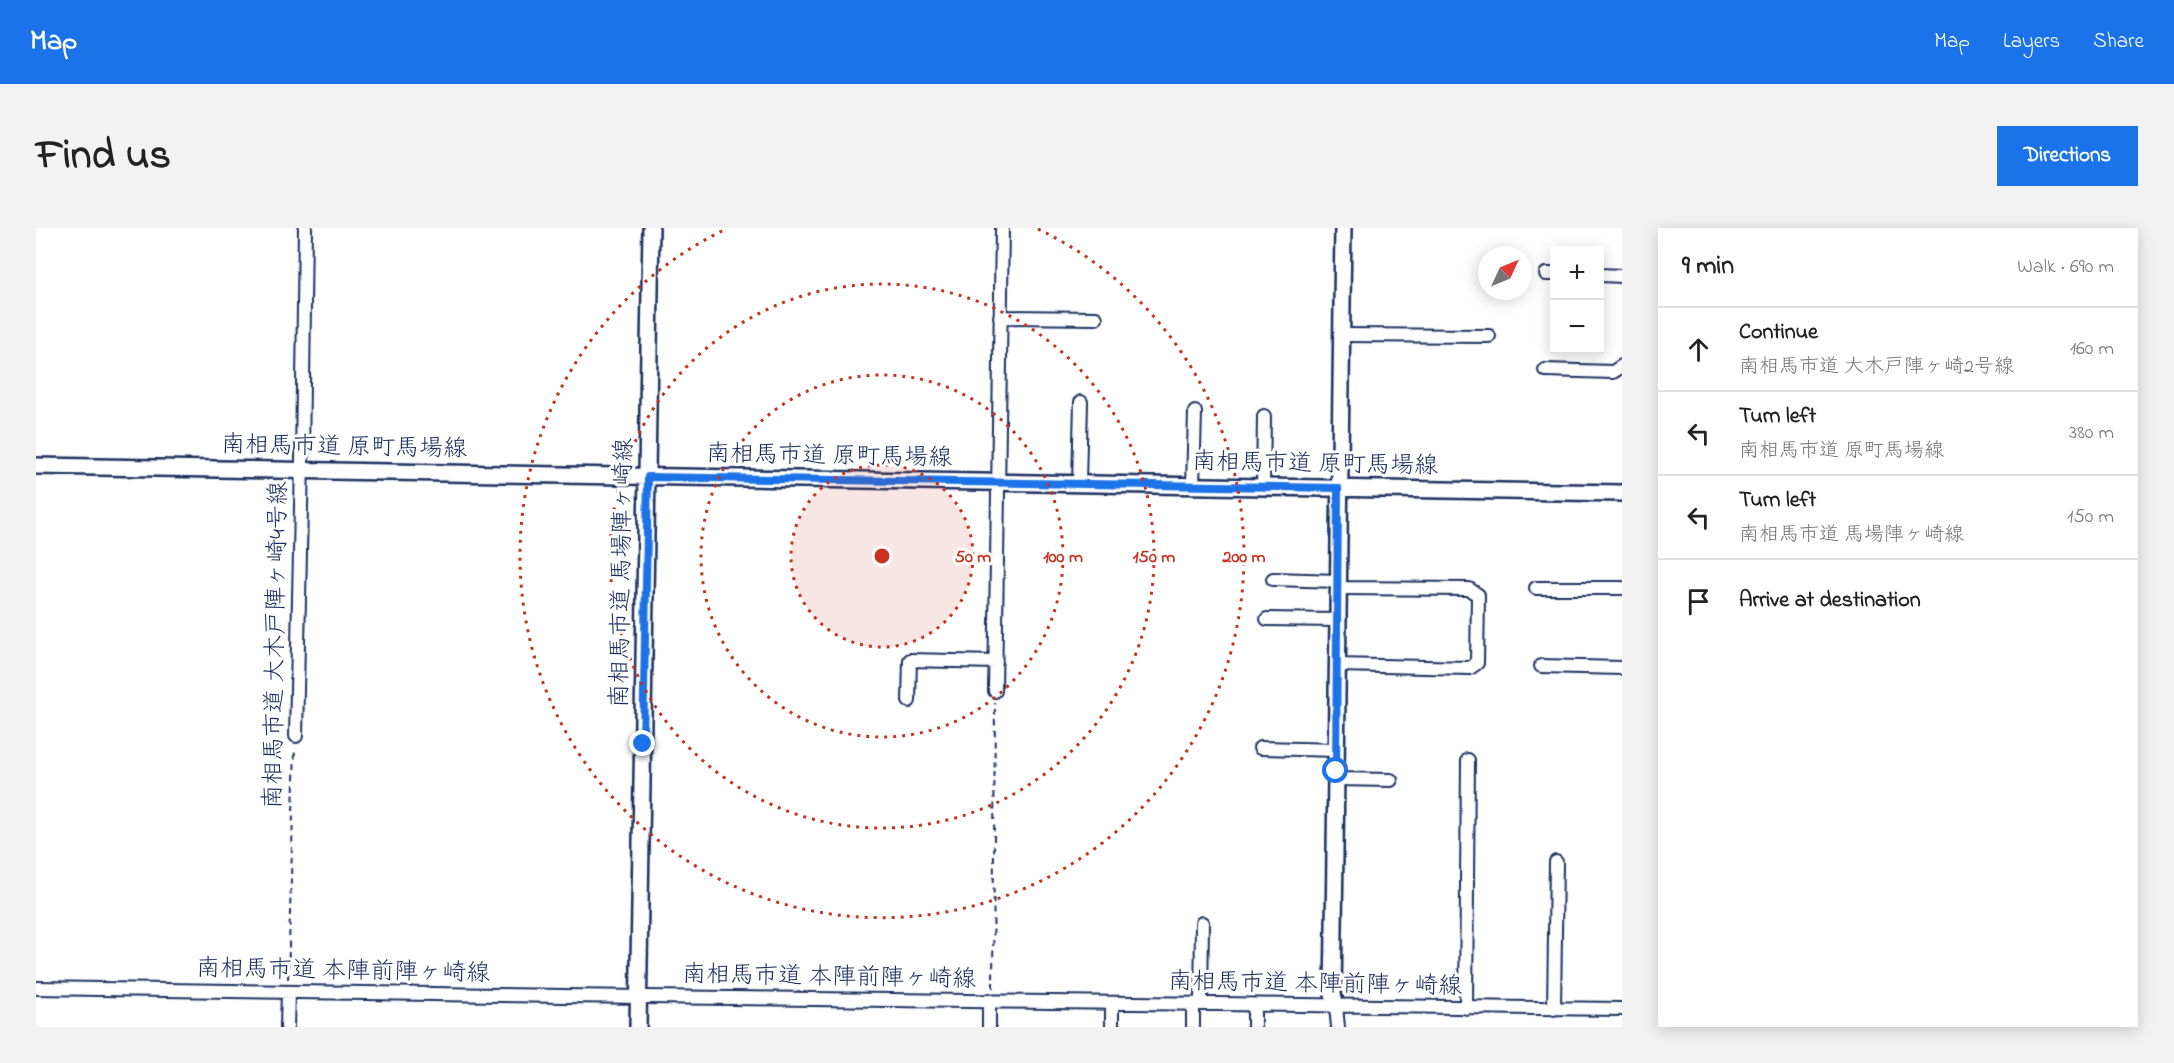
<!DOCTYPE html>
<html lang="en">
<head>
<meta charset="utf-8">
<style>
	:root { --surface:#fff; --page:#f2f2f2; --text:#222; --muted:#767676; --line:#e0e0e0; --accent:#1a73e8 }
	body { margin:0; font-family:"Indie Flower","Klee One",sans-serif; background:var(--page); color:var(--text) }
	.controls { position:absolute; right:18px; top:18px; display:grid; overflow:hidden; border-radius:0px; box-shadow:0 3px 15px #0003 }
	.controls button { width:54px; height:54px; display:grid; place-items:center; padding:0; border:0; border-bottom:2px solid var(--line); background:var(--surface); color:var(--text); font:30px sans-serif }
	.compass { position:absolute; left:1442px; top:18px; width:54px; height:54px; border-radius:50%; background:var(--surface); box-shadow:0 3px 15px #0003; rotate:46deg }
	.stop { position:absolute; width:18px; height:18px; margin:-14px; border:4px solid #1a73e8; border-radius:50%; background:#fff }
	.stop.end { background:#1a73e8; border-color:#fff; box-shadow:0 2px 6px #0008 }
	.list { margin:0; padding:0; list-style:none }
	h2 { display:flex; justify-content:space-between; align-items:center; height:78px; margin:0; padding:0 24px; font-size:26px }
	h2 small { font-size:20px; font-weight:400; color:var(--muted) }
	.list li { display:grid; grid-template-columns:39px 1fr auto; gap:18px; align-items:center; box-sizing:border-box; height:84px; padding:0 24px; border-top:2px solid var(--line) }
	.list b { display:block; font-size:22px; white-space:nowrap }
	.list p { margin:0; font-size:20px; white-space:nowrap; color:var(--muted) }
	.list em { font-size:20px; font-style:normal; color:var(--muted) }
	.icon { flex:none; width:33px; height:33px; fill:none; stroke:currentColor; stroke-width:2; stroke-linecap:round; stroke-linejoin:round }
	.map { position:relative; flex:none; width:1586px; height:799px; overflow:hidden; border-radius:0px }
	header { display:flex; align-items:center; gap:36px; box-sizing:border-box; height:84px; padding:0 30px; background:var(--accent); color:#fff }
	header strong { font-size:28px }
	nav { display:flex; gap:33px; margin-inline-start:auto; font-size:21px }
	.intro { display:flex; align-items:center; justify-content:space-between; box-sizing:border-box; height:144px; padding:0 36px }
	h1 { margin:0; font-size:42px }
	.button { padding:15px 27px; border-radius:0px; background:var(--accent); color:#fff; font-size:21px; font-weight:700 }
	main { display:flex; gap:36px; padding:0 36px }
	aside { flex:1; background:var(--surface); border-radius:0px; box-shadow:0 3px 15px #0003 }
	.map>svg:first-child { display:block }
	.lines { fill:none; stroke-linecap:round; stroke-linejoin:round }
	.minor-casing { stroke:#1b2f5e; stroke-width:16 }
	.tertiary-casing { stroke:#1b2f5e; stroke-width:20 }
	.path { stroke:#1b2f5e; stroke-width:2; stroke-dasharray:6 4.5; stroke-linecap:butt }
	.minor { stroke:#fff; stroke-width:12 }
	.tertiary { stroke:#fff; stroke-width:15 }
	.route { stroke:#1a73e8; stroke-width:8 }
	.ring { fill:none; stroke:#c8321e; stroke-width:3; stroke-dasharray:3 6 }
	.labels { text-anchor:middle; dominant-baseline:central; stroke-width:6; stroke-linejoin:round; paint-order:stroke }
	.street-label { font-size:24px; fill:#1b2f5e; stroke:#fff }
	.centre { fill:#c8321e; stroke:#fff; stroke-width:3 }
	.ring-label { font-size:18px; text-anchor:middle; font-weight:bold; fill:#c8321e; stroke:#fff; stroke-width:6; stroke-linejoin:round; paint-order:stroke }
</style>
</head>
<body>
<header>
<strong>Map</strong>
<nav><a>Map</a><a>Layers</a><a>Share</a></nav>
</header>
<div class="intro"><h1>Find us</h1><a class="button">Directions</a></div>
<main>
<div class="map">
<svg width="1586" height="799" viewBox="0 0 1586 799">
	<rect width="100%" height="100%" fill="#fff"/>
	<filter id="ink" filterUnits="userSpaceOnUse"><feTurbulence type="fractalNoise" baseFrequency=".0167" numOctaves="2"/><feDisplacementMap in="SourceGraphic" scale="12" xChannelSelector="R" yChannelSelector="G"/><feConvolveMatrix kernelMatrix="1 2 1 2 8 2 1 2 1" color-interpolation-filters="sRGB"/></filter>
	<g filter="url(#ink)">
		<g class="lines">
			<g class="minor-casing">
				<path id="minor" d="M1510 46H1518
					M1564 47 1586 48
					M964 89 1060 90
					M1304 107 1453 108
					M1509 142 1577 144 1586 138
					M1043 255 1045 174
					M1157 258 1159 184
					M1227 259 1228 188
					M1237 351 1302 353
					M1500 360H1586
					M1231 391 1301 392
					M1301 437 1434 440 1441 435 1442 367 1433 361 1302 360
					M1505 438 1586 440
					M959 463 966 0
					M873 473 874 432 960 434
					M260 508 266 233 269 0
					M1224 520 1300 522
					M1300 551 1355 552
					M0 760 527 768 1586 781
					M1157 776V799
					M1165 776 1166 695
					M1300 778 1302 799
					M1430 780 1432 532
					M1518 781 1520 634
					M251 799 252 764
					M953 799V772
					M1076 799V775
					M1218 799V777"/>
			</g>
			<g class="tertiary-casing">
				<path id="tertiary" d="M0 238 1586 265
					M1300 778 1297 766 1298 701 1307 0
					M602 799 615 0"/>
			</g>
			<path class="path" d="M252 751 259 520
				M957 760 959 475"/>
			<use href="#minor" class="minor"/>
			<use href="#tertiary" class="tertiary"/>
		</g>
	</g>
	<g class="lines" filter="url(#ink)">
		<path class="route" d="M607 516 612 249 1302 260 1300 543"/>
	</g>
	<circle cx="846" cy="328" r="91" fill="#c8321e" fill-opacity=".12"/>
	<g class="ring">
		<circle cx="846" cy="328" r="91"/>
		<circle cx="846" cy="328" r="181"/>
		<circle cx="846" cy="328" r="272"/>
		<path d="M1002 1A362 362 0 1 1 690 1"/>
	</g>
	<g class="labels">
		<g class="street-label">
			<text transform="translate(308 220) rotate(1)">南相馬市道 原町馬場線</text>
			<text transform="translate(793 229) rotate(1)">南相馬市道 原町馬場線</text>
			<text transform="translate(1279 237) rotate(1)">南相馬市道 原町馬場線</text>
			<text transform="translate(587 345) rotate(-89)">南相馬市道 馬場陣ヶ崎線</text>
			<text transform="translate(241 417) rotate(-89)">南相馬市道 大木戸陣ヶ崎4号線</text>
			<text transform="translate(307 744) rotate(1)">南相馬市道 本陣前陣ヶ崎線</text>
			<text transform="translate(793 750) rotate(1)">南相馬市道 本陣前陣ヶ崎線</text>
			<text transform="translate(1279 757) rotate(1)">南相馬市道 本陣前陣ヶ崎線</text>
		</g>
	</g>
	<circle cx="846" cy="328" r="9" class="centre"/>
	<g class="ring-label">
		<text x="937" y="334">50 m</text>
		<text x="1027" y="334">100 m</text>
		<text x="1118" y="334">150 m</text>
		<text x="1208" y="334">200 m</text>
	</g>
</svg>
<div class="controls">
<button>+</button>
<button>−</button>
</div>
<svg class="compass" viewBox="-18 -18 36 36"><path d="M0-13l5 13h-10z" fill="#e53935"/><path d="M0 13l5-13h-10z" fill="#767676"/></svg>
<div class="stop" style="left:1300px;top:543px"></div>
<div class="stop end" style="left:607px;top:516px"></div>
</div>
<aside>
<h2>9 min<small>Walk · 690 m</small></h2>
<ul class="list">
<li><svg class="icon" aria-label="ahead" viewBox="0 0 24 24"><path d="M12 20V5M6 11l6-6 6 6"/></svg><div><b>Continue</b><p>南相馬市道 大木戸陣ヶ崎2号線</p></div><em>160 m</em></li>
<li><svg class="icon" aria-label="left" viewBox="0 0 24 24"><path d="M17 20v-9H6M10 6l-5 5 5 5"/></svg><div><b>Turn left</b><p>南相馬市道 原町馬場線</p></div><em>380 m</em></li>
<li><svg class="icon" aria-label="left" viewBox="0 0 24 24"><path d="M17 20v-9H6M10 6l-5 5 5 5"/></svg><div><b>Turn left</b><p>南相馬市道 馬場陣ヶ崎線</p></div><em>150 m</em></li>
<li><svg class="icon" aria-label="arrive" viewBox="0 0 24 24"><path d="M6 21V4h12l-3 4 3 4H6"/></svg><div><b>Arrive at destination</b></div></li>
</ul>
</aside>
</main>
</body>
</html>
